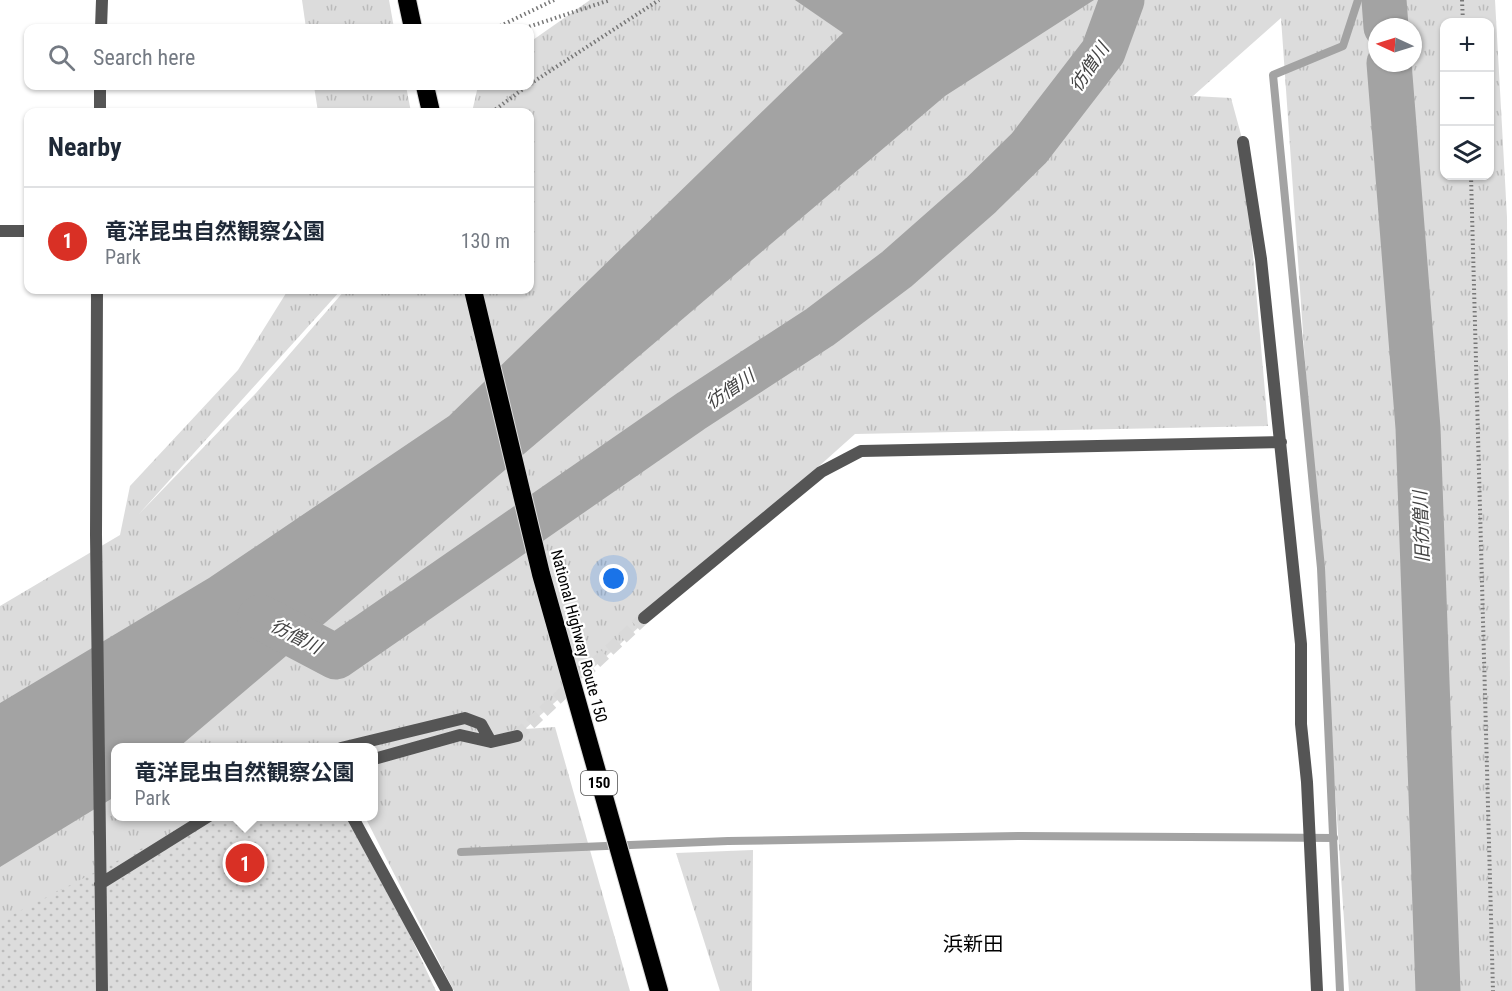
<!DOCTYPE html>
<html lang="en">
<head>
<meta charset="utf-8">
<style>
	:root { --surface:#fff; --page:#f2f2f3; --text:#1f2937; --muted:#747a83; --line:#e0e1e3; --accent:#d93025 }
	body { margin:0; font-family:"Roboto Condensed","Noto Sans JP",sans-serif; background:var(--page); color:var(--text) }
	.controls { position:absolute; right:18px; top:18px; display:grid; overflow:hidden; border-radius:12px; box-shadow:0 2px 4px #0004 }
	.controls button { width:54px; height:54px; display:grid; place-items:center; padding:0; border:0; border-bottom:2px solid var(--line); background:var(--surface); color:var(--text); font:30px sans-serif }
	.compass { position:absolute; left:1368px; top:18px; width:54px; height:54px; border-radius:50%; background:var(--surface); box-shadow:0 2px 4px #0004; rotate:274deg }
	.you { position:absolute; left:614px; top:579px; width:21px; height:21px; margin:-15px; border:4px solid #fff; border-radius:50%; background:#1a73e8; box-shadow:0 0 0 9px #1a73e833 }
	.badge { display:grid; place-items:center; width:39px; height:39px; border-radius:50%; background:var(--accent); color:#fff; font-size:20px; font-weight:700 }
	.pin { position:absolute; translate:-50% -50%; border:3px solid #fff; box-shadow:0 2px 6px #0006 }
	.popup { position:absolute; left:111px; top:743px; width:267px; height:78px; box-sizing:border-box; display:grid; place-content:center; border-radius:12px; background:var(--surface); filter:drop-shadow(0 2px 4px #0005); font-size:20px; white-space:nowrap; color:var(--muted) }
	.popup b { font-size:22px; color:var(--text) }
	.popup::after { content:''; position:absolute; left:50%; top:100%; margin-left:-12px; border:12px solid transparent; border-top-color:var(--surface) }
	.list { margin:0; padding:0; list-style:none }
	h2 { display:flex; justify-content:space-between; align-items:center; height:78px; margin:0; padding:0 24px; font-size:26px }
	h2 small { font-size:20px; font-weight:400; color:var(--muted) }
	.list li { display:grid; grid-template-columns:39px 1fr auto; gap:18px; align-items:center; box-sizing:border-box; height:108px; padding:0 24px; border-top:2px solid var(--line) }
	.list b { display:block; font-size:22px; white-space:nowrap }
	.list p { margin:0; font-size:20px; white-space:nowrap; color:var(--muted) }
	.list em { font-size:20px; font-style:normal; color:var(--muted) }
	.icon { flex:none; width:33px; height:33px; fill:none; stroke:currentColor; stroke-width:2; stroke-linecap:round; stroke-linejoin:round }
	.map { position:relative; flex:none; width:1512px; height:991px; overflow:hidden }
	.search { position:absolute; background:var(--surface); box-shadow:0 2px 4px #0004; left:24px; top:24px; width:510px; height:66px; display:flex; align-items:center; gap:15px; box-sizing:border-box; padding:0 21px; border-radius:12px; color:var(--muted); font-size:22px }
	.panel { position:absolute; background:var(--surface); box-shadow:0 2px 4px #0004; left:24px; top:108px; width:510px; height:186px; border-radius:12px }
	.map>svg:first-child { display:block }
	.grass { fill:url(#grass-tufts); fill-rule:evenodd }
	.park { fill:url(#park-dots) }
	.water { fill:#a3a3a3 }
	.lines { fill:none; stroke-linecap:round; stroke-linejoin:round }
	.stream { stroke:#a3a3a3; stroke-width:8 }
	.river { stroke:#a3a3a3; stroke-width:45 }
	.street-tunnel { stroke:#d9d9d9; stroke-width:12; stroke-dasharray:12 6; stroke-linecap:butt }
	.highway-casing { stroke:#dbdbdb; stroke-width:20 }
	.path { stroke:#777; stroke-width:4; stroke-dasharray:1.5 3; stroke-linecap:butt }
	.street { stroke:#555; stroke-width:12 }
	.highway { stroke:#000; stroke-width:18 }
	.labels { text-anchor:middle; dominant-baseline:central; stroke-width:4.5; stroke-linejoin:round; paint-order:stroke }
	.shield { fill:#fff; stroke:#4c4c4c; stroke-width:1.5 }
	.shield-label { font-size:15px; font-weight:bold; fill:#000 }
	.street-label { font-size:16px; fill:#000; stroke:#fff }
	.water-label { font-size:18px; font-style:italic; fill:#444; stroke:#fff }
	.quarter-label { font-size:20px; fill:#000; stroke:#fff }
</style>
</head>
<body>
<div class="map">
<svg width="1512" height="991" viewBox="0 0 1512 991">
	<defs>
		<pattern id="grass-tufts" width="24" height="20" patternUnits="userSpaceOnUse" patternTransform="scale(1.5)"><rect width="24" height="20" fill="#dcdcdc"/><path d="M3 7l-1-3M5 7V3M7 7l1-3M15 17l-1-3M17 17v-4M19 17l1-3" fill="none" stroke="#bbb"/></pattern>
		<pattern id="park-dots" width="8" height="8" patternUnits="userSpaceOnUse" patternTransform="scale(1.5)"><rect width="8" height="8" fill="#dcdcdc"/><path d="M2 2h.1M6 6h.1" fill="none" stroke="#bbb" stroke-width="1.8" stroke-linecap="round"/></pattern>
	</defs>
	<rect width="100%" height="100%" fill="#fff"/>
	<path class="grass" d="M302 0H389L394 28H306Z
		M590 0H1495L1507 217 1512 991H1349L1281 18 1193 96 1231 98 1243 142 1268 426 855 434 525 729 555 727 630 991H454L365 817 374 816V748H116V816L342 817 0 991V606L120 535 130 486 238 370 288 290H341L139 514 256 393 345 290H530V112H472L478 86H530V42ZM1444 22H1490V176H1444ZM1377 27H1413V63H1377Z
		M314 86H406L411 112H318Z
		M753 850 752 991H720L676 853Z"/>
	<path class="park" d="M205 816 355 817 436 991H0V921Z"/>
	<path class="water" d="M795 0H1094L945 96 179 747 116 748V796L0 867V703L209 578 449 416 843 33Z"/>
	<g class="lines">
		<path class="stream" d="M461 852 728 841 1022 836 1334 838
			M1340 991 1321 568 1273 75 1343 46 1358 0"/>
		<path class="river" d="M1384 0 1386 27
			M1389 63 1418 428 1438 991
			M260 617 336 657 691 411 820 327 897 269 981 195 1029 148 1103 52 1122 0"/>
		<path class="street-tunnel" d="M517 736 644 618"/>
		<g class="highway-casing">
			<path id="highway" d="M407 0 413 28
				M425 86 431 112
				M473 290 541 574 659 991"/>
		</g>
		<path class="path" d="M1462 0 1463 22
			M496 28 554 0
			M525 28 610 0
			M530 84 659 0
			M492 112 527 86
			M1471 176 1493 991"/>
		<path class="street" d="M101 28 102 0
			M100 112V86
			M1243 142 1261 259 1301 644V724L1307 782 1317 991
			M0 231H28
			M97 290 96 535 102 991
			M644 618 821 472 861 451 1281 442
			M341 748 465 718 481 724 491 742
			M374 759 460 735 491 742 517 736
			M352 816 447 991
			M100 884 209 816"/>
		<use href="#highway" class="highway"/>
	</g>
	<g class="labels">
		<rect class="shield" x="581" y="771" width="36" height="24" rx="4.5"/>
		<g class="shield-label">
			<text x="599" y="783">150</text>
		</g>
		<g class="street-label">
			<text transform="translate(579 636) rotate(75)">National Highway Route 150</text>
		</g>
		<g class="water-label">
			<text transform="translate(1089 67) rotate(-56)">彷僧川</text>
			<text transform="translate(730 389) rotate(-34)">彷僧川</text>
			<text transform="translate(1421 527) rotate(-92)">旧彷僧川</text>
			<text transform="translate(296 636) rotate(27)">彷僧川</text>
		</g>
		<g class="quarter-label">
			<text x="973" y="944">浜新田</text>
		</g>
	</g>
</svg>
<div class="controls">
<button>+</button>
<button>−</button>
<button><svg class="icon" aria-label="layers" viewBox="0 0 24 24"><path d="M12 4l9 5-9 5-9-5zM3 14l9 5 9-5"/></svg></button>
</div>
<svg class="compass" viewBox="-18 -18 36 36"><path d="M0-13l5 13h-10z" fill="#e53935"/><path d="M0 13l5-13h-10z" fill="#747a83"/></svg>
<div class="you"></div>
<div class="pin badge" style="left:245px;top:863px">1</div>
<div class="popup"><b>竜洋昆虫自然観察公園</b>Park</div>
<div class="search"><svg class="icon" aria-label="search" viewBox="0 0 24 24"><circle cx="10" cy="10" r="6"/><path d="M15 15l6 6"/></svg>Search here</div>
<section class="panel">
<h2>Nearby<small></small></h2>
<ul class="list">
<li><span class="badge">1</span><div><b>竜洋昆虫自然観察公園</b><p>Park</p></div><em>130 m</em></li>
</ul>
</section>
</div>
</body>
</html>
